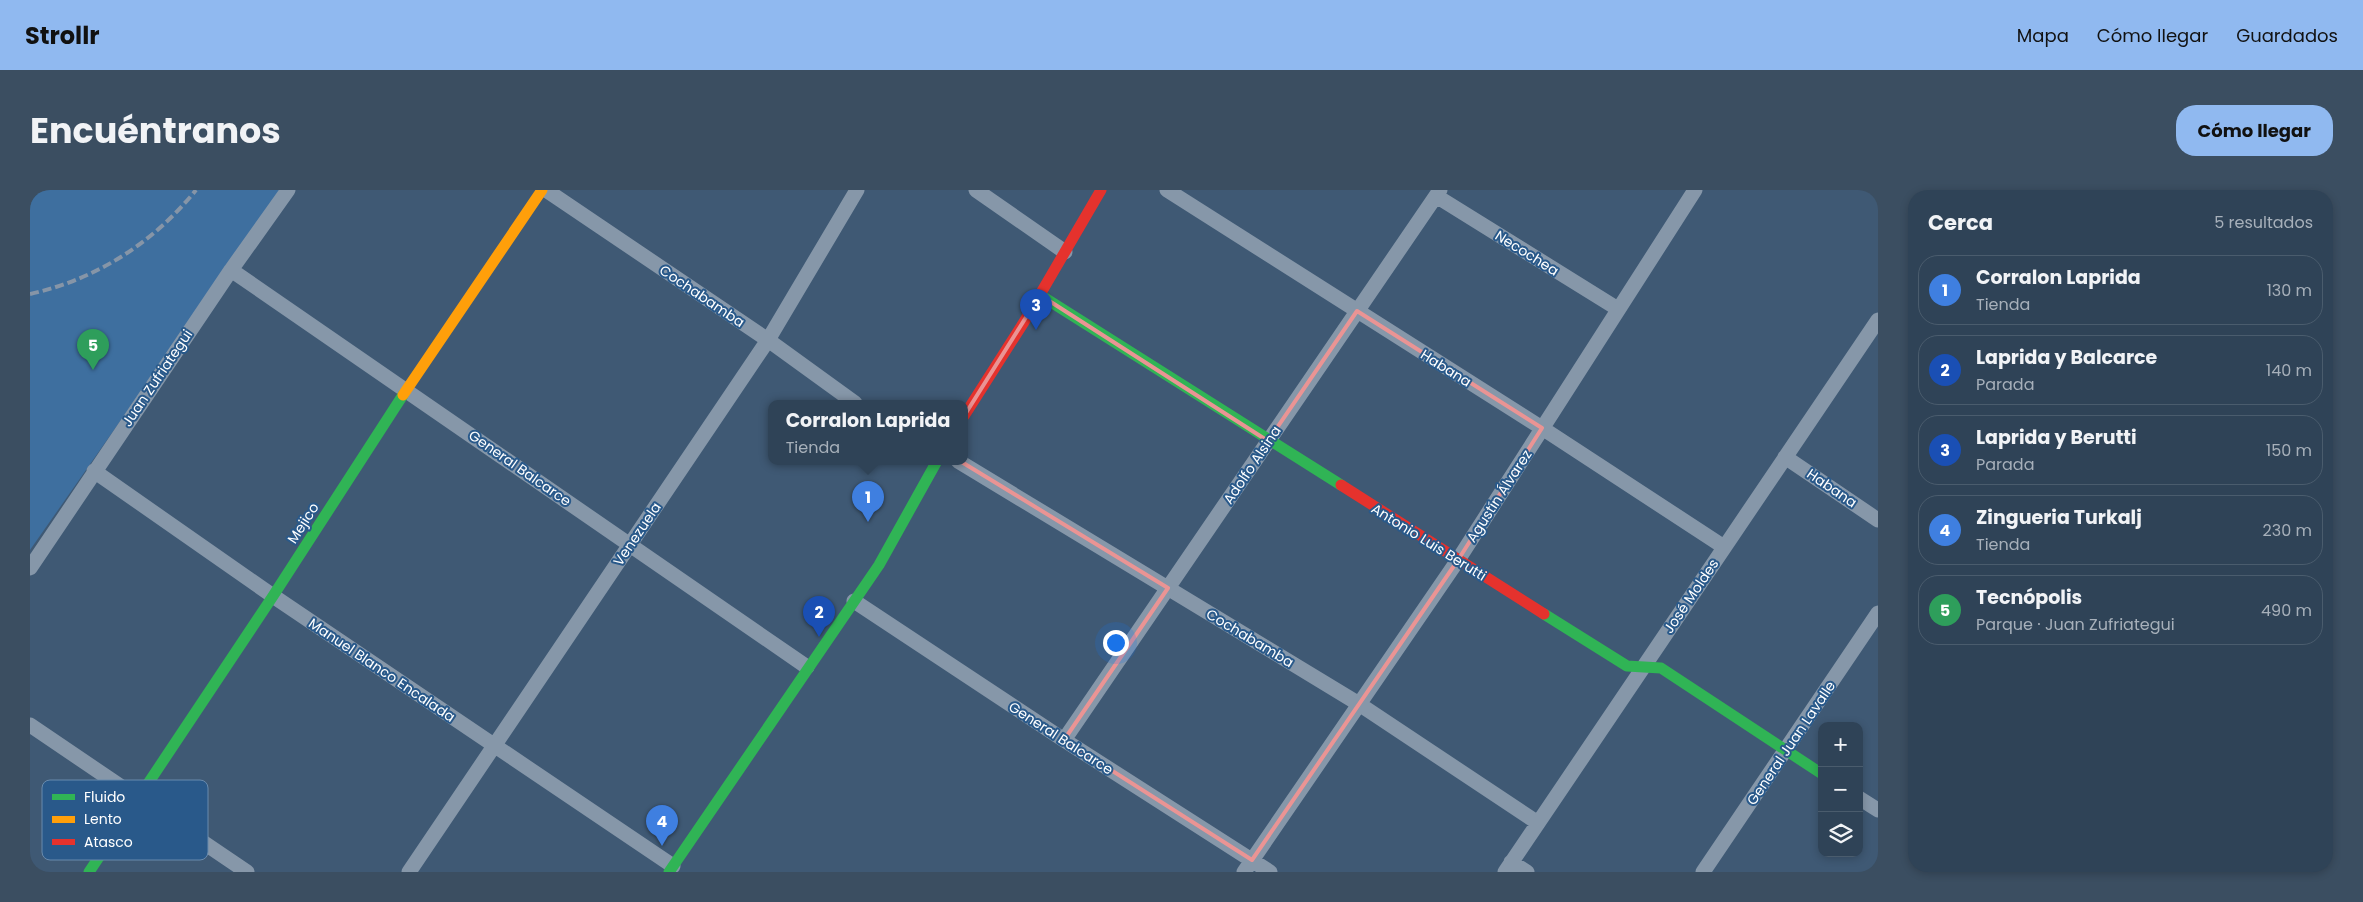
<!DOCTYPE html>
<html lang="es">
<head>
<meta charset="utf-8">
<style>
	:root { --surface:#2f4357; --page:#3b4e61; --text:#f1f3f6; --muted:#a7b0ba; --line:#4a5c6d; --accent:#90b9f0 }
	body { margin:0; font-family:Poppins,sans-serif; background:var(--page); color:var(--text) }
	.controls { position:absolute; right:15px; bottom:15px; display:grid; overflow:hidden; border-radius:10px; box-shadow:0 2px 8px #0003 }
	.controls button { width:45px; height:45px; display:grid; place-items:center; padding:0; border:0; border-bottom:1px solid var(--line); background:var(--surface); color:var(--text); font:25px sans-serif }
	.you { position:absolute; left:1085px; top:452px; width:18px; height:18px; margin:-12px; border:4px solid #fff; border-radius:50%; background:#1a73e8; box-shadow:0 0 0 8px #1a73e833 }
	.badge { display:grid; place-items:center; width:32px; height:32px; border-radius:50%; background:var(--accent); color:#fff; font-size:16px; font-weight:700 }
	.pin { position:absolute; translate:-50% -41px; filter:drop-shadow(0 1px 2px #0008) }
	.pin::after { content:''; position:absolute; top:26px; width:18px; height:15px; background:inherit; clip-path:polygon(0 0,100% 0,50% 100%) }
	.popup { position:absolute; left:738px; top:210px; width:200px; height:65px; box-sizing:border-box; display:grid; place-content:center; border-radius:10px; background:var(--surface); filter:drop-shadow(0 1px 4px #0005); font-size:16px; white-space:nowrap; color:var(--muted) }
	.popup b { font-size:19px; color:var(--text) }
	.popup::after { content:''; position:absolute; left:50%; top:100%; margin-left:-10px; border:10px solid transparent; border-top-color:var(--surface) }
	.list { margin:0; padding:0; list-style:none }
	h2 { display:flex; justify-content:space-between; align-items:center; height:65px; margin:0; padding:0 20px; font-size:21px }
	h2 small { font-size:16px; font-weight:400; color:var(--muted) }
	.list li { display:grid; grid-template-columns:32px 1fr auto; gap:15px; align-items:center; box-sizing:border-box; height:70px; margin:0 10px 10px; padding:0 10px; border:1px solid var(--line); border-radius:20px }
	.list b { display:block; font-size:19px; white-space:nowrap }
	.list p { margin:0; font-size:16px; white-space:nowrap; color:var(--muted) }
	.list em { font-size:16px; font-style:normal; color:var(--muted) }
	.icon { flex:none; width:28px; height:28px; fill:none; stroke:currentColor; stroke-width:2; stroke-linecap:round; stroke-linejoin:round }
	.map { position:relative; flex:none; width:1848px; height:682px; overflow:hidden; border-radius:20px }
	header { display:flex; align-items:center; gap:30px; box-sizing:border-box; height:70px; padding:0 25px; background:var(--accent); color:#111 }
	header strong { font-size:24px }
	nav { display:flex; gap:28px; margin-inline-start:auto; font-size:18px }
	.intro { display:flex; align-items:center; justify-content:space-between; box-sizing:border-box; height:120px; padding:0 30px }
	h1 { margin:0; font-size:35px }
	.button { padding:12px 22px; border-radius:20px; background:var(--accent); color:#111; font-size:18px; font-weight:700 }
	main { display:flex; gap:30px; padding:0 30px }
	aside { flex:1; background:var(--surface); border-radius:20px; box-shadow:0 2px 8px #0003 }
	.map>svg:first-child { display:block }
	.green { fill:#3e6f9f }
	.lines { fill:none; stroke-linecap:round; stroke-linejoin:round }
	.street { stroke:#8697a9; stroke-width:15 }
	.fast { stroke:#30b455; stroke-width:11 }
	.slow { stroke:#ff9f0a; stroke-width:11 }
	.jam { stroke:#e5322d; stroke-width:11 }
	.rail { stroke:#8695a7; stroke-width:4; stroke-dasharray:9 4; stroke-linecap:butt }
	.marked { fill:none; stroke:#ea9494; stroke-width:4; stroke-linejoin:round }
	.labels { text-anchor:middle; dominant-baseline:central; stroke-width:4; stroke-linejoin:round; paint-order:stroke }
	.street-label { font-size:14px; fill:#fff; stroke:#29598a }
	.key { fill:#29598a; stroke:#698bad; stroke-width:1 }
	.key-label { font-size:14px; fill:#fff }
</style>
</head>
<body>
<header>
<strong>Strollr</strong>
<nav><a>Mapa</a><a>Cómo llegar</a><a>Guardados</a></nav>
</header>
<div class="intro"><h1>Encuéntranos</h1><a class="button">Cómo llegar</a></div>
<main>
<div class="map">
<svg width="1848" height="682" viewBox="0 0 1848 682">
	<rect width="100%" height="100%" fill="#3f5974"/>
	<path class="green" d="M0 0H252L0 360Z"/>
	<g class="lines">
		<path class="street" d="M516 0 738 150 825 213
			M946 0 1035 62
			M1137 0 1512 238 1694 357
			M1406 6 1588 119
			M201 80 777 477
			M1755 267 1848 330
			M928 271 1329 514 1508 633
			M64 281 243 406 643 676
			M0 378 201 80 258 0
			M824 411 1034 550 1240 682
			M0 535 217 682
			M1034 550 1410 0
			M1829 608 1848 620
			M1481 672 1497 682
			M379 682 738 150 827 0
			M1214 682 1428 370 1665 0
			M1475 682 1848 130
			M1673 682 1848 423"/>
		<path class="fast" d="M1010 105 1311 295
			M1514 424 1597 476 1631 478 1792 584
			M59 682 243 406 373 205
			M639 682 849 375 907 271"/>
		<path class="slow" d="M373 205 512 0"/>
		<path class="jam" d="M934 226 994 132 1071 0
			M1311 295 1514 424"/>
		<path class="rail" d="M0 104C67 89 123 53 166 0"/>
	</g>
	<path class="marked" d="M1010 105 1238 251 1327 121 1512 238 1428 370 1222 670 1034 550 1138 398 930 271 909 266Z"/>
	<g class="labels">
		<g class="street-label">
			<text transform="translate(1497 63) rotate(32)">Necochea</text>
			<text transform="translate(672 106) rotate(34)">Cochabamba</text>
			<text transform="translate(1416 178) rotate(32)">Habana</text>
			<text transform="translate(127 188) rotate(-56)">Juan Zufriategui</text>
			<text transform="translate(1222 275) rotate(-56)">Adolfo Alsina</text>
			<text transform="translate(490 278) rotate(35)">General Balcarce</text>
			<text transform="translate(1802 298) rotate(34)">Habana</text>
			<text transform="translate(1469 306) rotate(-57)">Agustín Álvarez</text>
			<text transform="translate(273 333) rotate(-57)">Mejico</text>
			<text transform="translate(607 344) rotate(-56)">Venezuela</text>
			<text transform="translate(1399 352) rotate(32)">Antonio Luis Berutti</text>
			<text transform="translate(1661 406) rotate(-56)">José Moldes</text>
			<text transform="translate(1220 448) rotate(31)">Cochabamba</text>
			<text transform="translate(352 480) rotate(34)">Manuel Blanco Encalada</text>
			<text transform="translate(1031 548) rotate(33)">General Balcarce</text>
			<text transform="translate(1761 553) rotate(-56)">General Juan Lavalle</text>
		</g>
	</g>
	<rect x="12" y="590" width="166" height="80" rx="8" class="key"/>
	<rect x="22" y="604" width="23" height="6" fill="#30b455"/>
	<rect x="22" y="626" width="23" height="7" fill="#ff9f0a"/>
	<rect x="22" y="649" width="23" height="6" fill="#e5322d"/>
	<g class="key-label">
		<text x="54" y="612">Fluido</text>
		<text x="54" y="634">Lento</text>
		<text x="54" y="657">Atasco</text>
	</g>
</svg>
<div class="controls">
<button>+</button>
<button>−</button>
<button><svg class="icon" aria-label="layers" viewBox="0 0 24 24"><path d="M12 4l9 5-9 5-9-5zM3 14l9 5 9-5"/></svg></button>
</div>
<div class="you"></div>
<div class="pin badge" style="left:838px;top:332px;background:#3f7fe0">1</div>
<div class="popup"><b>Corralon Laprida</b>Tienda</div>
<div class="pin badge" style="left:789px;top:447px;background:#1a4fb4">2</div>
<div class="pin badge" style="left:1006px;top:140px;background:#1a4fb4">3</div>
<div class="pin badge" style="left:632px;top:656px;background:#3f7fe0">4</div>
<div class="pin badge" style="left:63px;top:180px;background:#2e9e5b">5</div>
</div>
<aside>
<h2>Cerca<small>5 resultados</small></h2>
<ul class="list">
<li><span class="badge" style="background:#3f7fe0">1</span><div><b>Corralon Laprida</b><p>Tienda</p></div><em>130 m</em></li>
<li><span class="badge" style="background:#1a4fb4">2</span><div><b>Laprida y Balcarce</b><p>Parada</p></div><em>140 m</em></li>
<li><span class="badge" style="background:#1a4fb4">3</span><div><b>Laprida y Berutti</b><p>Parada</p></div><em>150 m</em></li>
<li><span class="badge" style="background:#3f7fe0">4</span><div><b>Zingueria Turkalj</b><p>Tienda</p></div><em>230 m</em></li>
<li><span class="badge" style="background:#2e9e5b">5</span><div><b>Tecnópolis</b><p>Parque · Juan Zufriategui</p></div><em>490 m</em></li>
</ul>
</aside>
</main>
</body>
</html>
